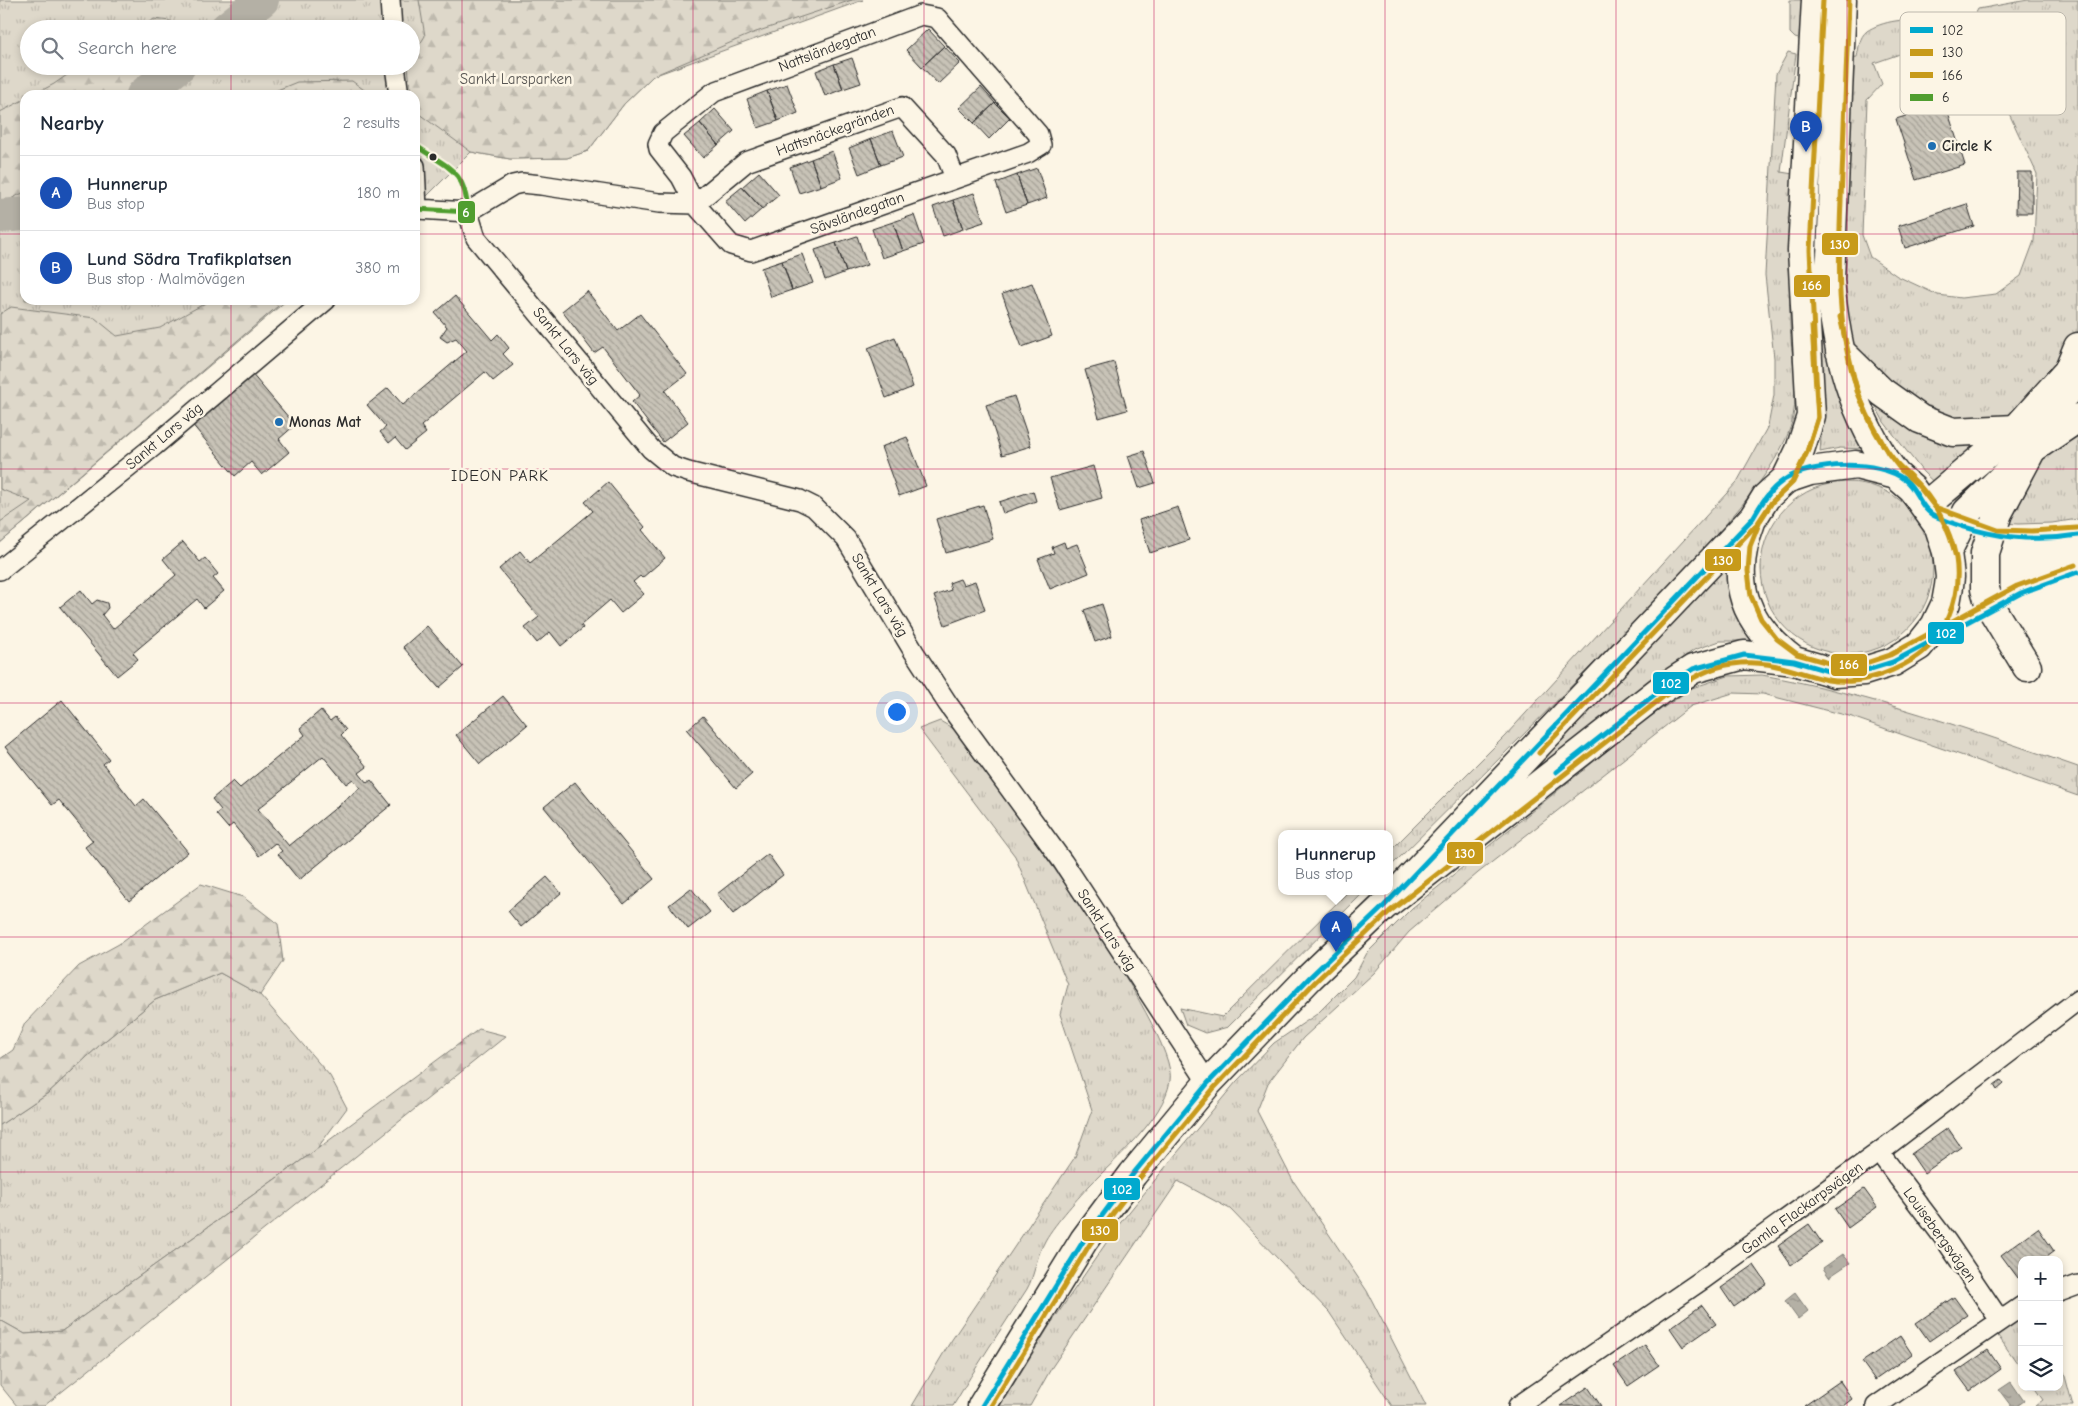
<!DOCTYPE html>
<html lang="en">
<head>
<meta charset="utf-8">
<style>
	:root { --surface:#fff; --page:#f6f6f7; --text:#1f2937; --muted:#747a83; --line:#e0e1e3; --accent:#1f6fb2 }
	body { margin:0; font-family:"Comic Neue",sans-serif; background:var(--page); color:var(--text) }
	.controls { position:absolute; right:15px; bottom:15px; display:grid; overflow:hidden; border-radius:10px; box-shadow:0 2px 8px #0003 }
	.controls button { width:45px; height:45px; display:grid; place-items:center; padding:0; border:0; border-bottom:1px solid var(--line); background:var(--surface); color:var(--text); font:25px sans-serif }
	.you { position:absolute; left:896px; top:711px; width:18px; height:18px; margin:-12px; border:4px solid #fff; border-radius:50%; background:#1a73e8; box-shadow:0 0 0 8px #1a73e833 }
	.badge { display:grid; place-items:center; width:32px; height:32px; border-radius:50%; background:var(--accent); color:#fff; font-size:16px; font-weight:700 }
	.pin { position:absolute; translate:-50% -41px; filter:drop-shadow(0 1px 2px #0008) }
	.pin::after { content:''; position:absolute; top:26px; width:18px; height:15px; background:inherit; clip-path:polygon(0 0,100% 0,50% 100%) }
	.popup { position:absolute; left:1278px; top:830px; width:115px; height:65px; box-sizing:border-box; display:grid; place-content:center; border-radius:10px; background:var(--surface); filter:drop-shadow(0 1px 4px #0005); font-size:16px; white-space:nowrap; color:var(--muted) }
	.popup b { font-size:19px; color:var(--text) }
	.popup::after { content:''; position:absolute; left:50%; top:100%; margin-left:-10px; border:10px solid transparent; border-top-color:var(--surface) }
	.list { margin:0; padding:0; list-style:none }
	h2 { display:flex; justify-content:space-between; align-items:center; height:65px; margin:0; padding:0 20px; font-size:21px }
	h2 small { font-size:16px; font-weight:400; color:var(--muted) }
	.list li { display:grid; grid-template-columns:32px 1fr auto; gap:15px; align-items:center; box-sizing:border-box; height:75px; padding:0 20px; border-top:1px solid var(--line) }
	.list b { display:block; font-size:19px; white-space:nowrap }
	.list p { margin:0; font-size:16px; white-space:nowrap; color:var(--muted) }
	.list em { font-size:16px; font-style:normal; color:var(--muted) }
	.icon { flex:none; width:28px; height:28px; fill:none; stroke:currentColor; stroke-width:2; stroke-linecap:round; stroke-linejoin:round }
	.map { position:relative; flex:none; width:2078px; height:1406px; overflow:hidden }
	.search { position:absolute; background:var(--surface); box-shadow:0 2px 8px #0003; left:20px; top:20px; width:400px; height:55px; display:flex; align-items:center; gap:12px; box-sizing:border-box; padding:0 18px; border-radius:28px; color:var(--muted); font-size:19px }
	.panel { position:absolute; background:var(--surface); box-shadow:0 2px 8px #0003; left:20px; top:90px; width:400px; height:215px; border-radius:15px }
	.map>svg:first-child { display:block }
	.grass { fill:url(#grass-tufts); stroke:#84827a; fill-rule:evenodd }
	.forest { fill:url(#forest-firs); stroke:#84827a }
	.water { fill:url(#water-ripples); stroke:#7d7b74 }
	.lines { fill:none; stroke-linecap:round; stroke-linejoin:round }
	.river { stroke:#b4b0a5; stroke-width:34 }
	.building { fill:url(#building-back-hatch); stroke:#2b2b2b; fill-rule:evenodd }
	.minor-casing { stroke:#2b2b2b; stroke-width:22 }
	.secondary-casing { stroke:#2b2b2b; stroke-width:31 }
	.motorway-casing { stroke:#2b2b2b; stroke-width:31 }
	.minor { stroke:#fcf5e5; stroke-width:19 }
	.secondary { stroke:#fcf5e5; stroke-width:28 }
	.motorway { stroke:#fcf5e5; stroke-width:28 }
	.bus-1-casing { stroke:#fcf5e5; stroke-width:9 }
	.bus-2-casing { stroke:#fcf5e5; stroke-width:9 }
	.bus-3-casing { stroke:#fcf5e5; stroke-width:9 }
	.bus-4-casing { stroke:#fcf5e5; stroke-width:9 }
	.bus-1 { stroke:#00a9ce; stroke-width:5 }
	.bus-2 { stroke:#c79a1a; stroke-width:5 }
	.bus-3 { stroke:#c79a1a; stroke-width:5 }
	.bus-4 { stroke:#509e2f; stroke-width:5 }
	.grid { fill:none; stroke:#c2185b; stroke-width:1; stroke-opacity:0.55 }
	.poi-dot { fill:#1f6fb2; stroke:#fcf5e5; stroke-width:2 }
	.bus-dot { fill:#2b2b2b; stroke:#fcf5e5; stroke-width:2 }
	.labels { text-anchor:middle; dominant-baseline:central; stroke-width:5; stroke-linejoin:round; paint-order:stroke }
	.street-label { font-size:15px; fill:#2b2b2b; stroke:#fcf5e5 }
	.park-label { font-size:15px; fill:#585653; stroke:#fcf5e5 }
	.poi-label { font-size:15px; font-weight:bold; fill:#2b2b2b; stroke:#fcf5e5; text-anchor:start }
	.neighbourhood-label { font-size:16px; letter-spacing:1px; fill:#2b2b2b; stroke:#fcf5e5 }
	.key { fill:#fcf5e5; stroke:#bdb8ad; stroke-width:1 }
	.key-label { font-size:14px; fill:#2b2b2b }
	.line-badge { stroke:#fcf5e5; stroke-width:2 }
	.badge-label { font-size:14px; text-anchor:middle; font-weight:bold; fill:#fff }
</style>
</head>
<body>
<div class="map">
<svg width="2078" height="1406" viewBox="0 0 2078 1406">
	<defs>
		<pattern id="grass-tufts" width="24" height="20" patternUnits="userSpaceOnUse" patternTransform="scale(1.25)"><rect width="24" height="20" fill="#ded8ca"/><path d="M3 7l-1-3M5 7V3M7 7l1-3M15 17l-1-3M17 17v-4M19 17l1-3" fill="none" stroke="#bfbaae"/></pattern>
		<pattern id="forest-firs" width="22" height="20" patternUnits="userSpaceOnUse" patternTransform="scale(1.25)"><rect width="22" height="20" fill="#ded8ca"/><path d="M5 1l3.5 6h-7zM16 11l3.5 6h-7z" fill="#bfbaae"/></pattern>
		<pattern id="water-ripples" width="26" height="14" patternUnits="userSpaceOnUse" patternTransform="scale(1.25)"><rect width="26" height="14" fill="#b4b0a5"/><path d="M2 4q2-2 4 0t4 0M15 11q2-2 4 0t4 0" fill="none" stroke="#938f87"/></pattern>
		<pattern id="building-back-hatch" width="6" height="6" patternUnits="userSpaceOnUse" patternTransform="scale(1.25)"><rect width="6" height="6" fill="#c8c3b7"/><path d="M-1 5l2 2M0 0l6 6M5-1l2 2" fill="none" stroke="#a39f95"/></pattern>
	</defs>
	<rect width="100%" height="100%" fill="#fcf5e5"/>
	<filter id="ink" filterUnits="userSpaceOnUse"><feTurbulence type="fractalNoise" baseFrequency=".02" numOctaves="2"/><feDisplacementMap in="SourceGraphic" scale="10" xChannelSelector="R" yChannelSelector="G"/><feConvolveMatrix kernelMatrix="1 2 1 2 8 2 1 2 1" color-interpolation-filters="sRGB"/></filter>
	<g filter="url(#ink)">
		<path class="grass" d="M0 0H863L653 76 624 104 588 151 567 158 510 159 471 152 415 208V95H25V300H287L0 543ZM29 29H411V66H29Z
			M1790 0H1803L1802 40 1795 38 1790 33Z
			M2028 0H2078V519L2052 523 2018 524 2005 523 1963 504 1943 491 1923 472 1884 422 1868 392 1855 361 1841 276 1850 58 1857 57C1859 48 1859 37 1867 31 1880 22 1912 15 1925 25 1930 28 1933 36 1937 41L1874 63 1882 84 1867 100 1862 235 1870 257 1897 276 1938 295 1961 298 1996 294 2021 276 2034 241 2037 174 2000 94 1991 64 1975 63 1967 30 1978 9Z
			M1788 52 1796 54 1781 172 1793 174C1792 224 1789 274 1790 324 1791 355 1799 386 1793 417 1783 471 1698 554 1661 594 1572 687 1481 777 1390 867V851L1505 736 1737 482 1768 426 1774 395V358L1765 275 1776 74Z
			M1824 56 1822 268 1863 449 1840 448 1820 452 1823 407 1815 271Z
			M1761 568a86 86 0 1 1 172 0a86 86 0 1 1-172 0Z
			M1728 560C1728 595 1732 615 1756 641H1720L1694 650 1663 672 1533 776 1527 768Z
			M1762 675C1870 694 1974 731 2078 767V796L1849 716 1763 694 1733 693 1691 706 1478 873 1409 932 1374 973 1303 1038 1268 1083 1257 1111 1292 1179 1367 1291 1426 1406H1392L1329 1312 1230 1209 1178 1181 1052 1367 1030 1406H1000L1050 1325 1117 1227 1172 1159 1236 1082 1274 1043 1317 1014 1354 977 1367 953 1412 908 1644 721 1692 688 1728 676Z
			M940 721 954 729C991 781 1180 1031 1170 1081 1163 1120 1116 1158 1089 1186 1077 1199 1051 1228 1044 1243 1036 1257 1035 1275 1027 1289 1002 1328 976 1366 953 1406H912L949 1344 1075 1157 1092 1110 1060 1014 1068 985 1015 856 919 729Z
			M1349 891H1365L1228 1027 1205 1033 1186 1025 1180 1008 1222 1017Z
			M220 973 260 995 330 1076 347 1108 316 1150 62 1331 25 1334 0 1320V1125L48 1093 101 1044 155 1000Z
			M2022 1314V1370L1996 1333Z
			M2059 1354 2073 1406H2035L2043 1400 2034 1387H2059Z"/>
		<path class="forest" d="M419 0H852L753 33 653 76 624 104 588 151 567 158 510 159 471 152 415 111V95H411L408 66H411V58L425 36Z
			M154 19 170 21 183 29H138Z
			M80 66H159L123 95H33L54 84Z
			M352 81 371 95H265L297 82Z
			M25 99V192L0 204V112Z
			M211 300H272L278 306 0 543V522L31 501 0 489V314L11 307 95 318 117 336 160 328Z
			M201 884 243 897 278 924 283 961 260 995 220 973 155 1000 101 1044 48 1093 0 1125V1059L13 1050 25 1023 79 966 119 944Z
			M479 1029 506 1036 44 1406H17L0 1385V1320L25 1334 62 1331 316 1150Z"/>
		<path class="water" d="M1843 1254 1850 1263 1829 1277 1823 1268Z
			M1795 1293 1808 1311 1798 1319 1785 1301Z
			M2011 1382 2024 1401 2017 1406H2011L1999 1390Z"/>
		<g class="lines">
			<path class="river" d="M226 29 262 0
				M143 95 179 66
				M0 216 25 214"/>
		</g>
		<path class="building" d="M928 29 944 46 922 67 906 50Z
			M944 46 960 63 938 84 922 67Z
			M852 58 861 83 843 89 834 64Z
			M834 64 843 89 825 96 816 71Z
			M787 84 798 113 778 121 767 91Z
			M981 87 995 103 974 123 959 108Z
			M767 91 778 121 758 128 747 99Z
			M1958 100 1960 107 1948 111 1946 104Z
			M995 103 1010 118 989 139 974 123Z
			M1941 105 1944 113 1948 112 1965 165 1916 180 1896 119Z
			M715 109 734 131 718 145 700 123Z
			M700 123 718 145 703 158 684 136Z
			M893 131 903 157 881 165 871 139Z
			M871 139 881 165 859 174 849 148Z
			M832 151 842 178 821 186 811 159Z
			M811 159 821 186 799 193 790 167Z
			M1037 168 1047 198 1027 205 1017 175Z
			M759 172 779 195 762 209 742 187Z
			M2017 172H2032V213H2016Z
			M1017 175 1027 205 1006 212 996 183Z
			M742 187 762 209 745 224 725 201Z
			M974 193 984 222 963 229 953 200Z
			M953 200 963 229 943 236 933 207Z
			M1967 204 1974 226 1905 248 1898 226Z
			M914 215 924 244 903 251 893 222Z
			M893 222 903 251 882 258 872 229Z
			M857 236 867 265 846 272 836 243Z
			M836 243 846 272 825 280 815 250Z
			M802 254 813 283 792 290 782 261Z
			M782 261 792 290 771 297 761 268Z
			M1032 283 1052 336 1022 347 1002 294Z
			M587 291 618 331 640 314 687 374 665 391 688 422 663 442 632 402 640 395 603 347 594 353 562 311Z
			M455 296 492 340 498 334 509 348 503 354 513 365 493 381 485 372 421 426 426 433 405 450 395 438 389 443 380 432 386 427 367 405 388 388 403 405 467 351 456 338 447 342 440 337 447 327 435 313Z
			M895 337 913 387 886 398 868 348Z
			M1114 362 1127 410 1099 418 1085 370Z
			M251 373 295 425 279 439 289 452 262 475 251 462 235 476 191 423Z
			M1014 396 1031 446 1002 455 986 405Z
			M907 437 926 486 899 496 881 447Z
			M1144 451 1155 483 1139 488 1128 456Z
			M1093 466 1102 498 1060 510 1050 478Z
			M608 482 645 527 642 530 665 558 642 578 640 576 633 582 644 594 621 613 610 600 581 625 583 628 561 646 550 632 537 643 525 628 539 617 499 569 520 551 530 563 593 511 585 502Z
			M1033 491 1036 501 1003 513 999 502Z
			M983 505 993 539 946 553 936 519Z
			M1178 507 1189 540 1150 553 1139 520Z
			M183 542 200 562 205 558 218 574 213 578 224 591 204 608 197 599 133 653 138 659 117 676 60 607 81 590 92 604 97 600 107 603 108 608 102 615 113 629 176 575 163 559Z
			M1064 542 1066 548 1077 544 1089 573 1050 589 1038 559 1054 553 1052 547Z
			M960 579 963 585 975 581 985 610 945 625 934 596 951 590 949 583Z
			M1102 604 1112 636 1095 642 1084 610Z
			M427 626 463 667 439 688 403 647Z
			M503 696 527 725 480 764 456 735Z
			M62 700 109 759 103 764 136 806 144 799 188 852 129 901 85 847 93 841 59 800 52 805 5 747Z
			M321 710 330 721 335 717 346 730 341 735 367 767 359 773 367 783 371 780 391 805 299 880 278 854 282 851 275 843 259 856 233 824 228 828 216 814 221 810 212 799 233 781 240 788 305 735 300 728ZM323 756 346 784 353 779 360 788 289 846 258 809Z
			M703 716 752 774 736 788 687 730Z
			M575 782 654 879 624 904 544 807Z
			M768 854 783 875 733 914 717 894Z
			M547 877 561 893 521 927 508 911Z
			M691 888 710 912 688 929 669 905Z
			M2001 1080 2004 1084 1997 1090 1994 1085Z
			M1948 1128 1961 1147 1924 1173 1911 1154Z
			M1864 1189 1877 1207 1848 1228 1835 1209Z
			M1809 1224 1822 1243 1791 1265 1778 1246Z
			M2038 1228 2054 1251 2042 1260H2022V1275L2018 1278 2001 1255Z
			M1754 1265 1767 1284 1734 1307 1721 1288Z
			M1954 1297 1967 1315 1929 1341 1916 1323Z
			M1702 1305 1716 1324 1683 1347 1670 1328Z
			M1900 1336 1912 1354 1875 1380 1862 1362Z
			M1645 1345 1659 1365 1628 1386 1614 1366Z
			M1988 1350 2001 1369 1970 1391 1956 1372Z
			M1840 1381 1852 1399 1843 1406H1804Z
			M1588 1387 1601 1406H1560Z"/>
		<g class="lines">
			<g class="minor-casing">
				<path id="minor" d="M390 0 392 29
					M395 66 399 95
					M415 166 417 209 468 212 513 185 522 183 541 185 659 203 695 204 731 245 751 251 1028 153 1041 145 1038 134 937 18 921 15 714 92 663 133 658 144 659 149 681 177 695 204 746 162 902 107 946 155 955 178
					M468 212 476 238 651 449 673 467 688 472 800 500 814 507 846 539 914 652 948 704 1063 862 1208 1083
					M0 570 154 446 326 300
					M1879 1152 1947 1242 1999 1319
					M2059 1292 2078 1285
					M1518 1406 1702 1280 1879 1152 2078 1000
					M1876 1406 2022 1306"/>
			</g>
			<g class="secondary-casing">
				<path id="secondary" d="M1842 0 1830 280C1836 351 1852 417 1896 475
					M1840 351 1882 392 1920 419 1953 432 2016 429
					M1786 479 1800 450 1811 416 1802 250 1816 0
					M1925 506 2016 429 2078 384
					M1751 522C1728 582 1744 623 1794 661
					M1947 552 1967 512 2032 449 2078 418
					M982 1406 1084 1240 1133 1174 1208 1083 1310 977 1384 906 1753 518 1766 497 1786 479 1810 471 1856 465 1896 475 1912 489 1939 527 1947 552 1950 577 1949 586 1946 603 1935 626 1919 646 1893 662 1864 671 1835 673 1794 661 1744 655 1693 669 1659 691 1384 906"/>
			</g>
			<g class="motorway-casing">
				<path id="motorway" d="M2016 429 2068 371 2078 347
					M2027 667 1990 606 1985 589V553L1998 513 2032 449"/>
			</g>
			<use href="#minor" class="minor"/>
			<use href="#secondary" class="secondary"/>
			<use href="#motorway" class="motorway"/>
			<g class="bus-1-casing">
				<path id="bus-1" d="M1556 772 1659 691 1693 669 1744 655 1794 661 1835 673 1864 671 1893 662 2021 593 2078 572
					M982 1406 1084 1240 1133 1174 1208 1083 1310 977 1384 906 1753 518C1761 504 1770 489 1784 480 1811 462 1879 459 1905 480 1918 490 1920 510 1937 517 1982 536 2030 543 2078 535"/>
			</g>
			<g class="bus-2-casing">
				<path id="bus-2" d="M1539 753 1758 523 1772 502 1792 483 1807 452 1818 418 1812 326
					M991 1406 1090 1244 1139 1179 1214 1088 1315 982 1389 912 1663 697C1685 683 1707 667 1733 664 1770 658 1795 673 1828 680 1856 685 1888 675 1912 660 1945 640 1962 596 1956 558 1950 529 1934 499 1912 478 1907 472 1900 468 1895 461 1880 443 1868 420 1860 397 1833 324 1839 252 1842 176 1844 117 1847 59 1849 0"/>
			</g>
			<g class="bus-3-casing">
				<path id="bus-3" d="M1823 0 1810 250 1818 417 1807 452 1793 482 1772 502 1760 521 1750 546 1748 571 1751 596 1761 619 1777 639 1797 654 1836 665 1863 664 1890 655 2017 586 2075 565
					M1840 317 1857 391 1868 416 1888 453 1901 470 1917 484 1935 507 1998 530 2032 531 2077 528"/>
			</g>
			<g class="bus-4-casing">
				<path id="bus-4" d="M415 145C447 168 465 168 468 212L417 209 415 166"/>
			</g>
			<use href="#bus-1" class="bus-1"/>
			<use href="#bus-2" class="bus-2"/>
			<use href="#bus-3" class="bus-3"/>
			<use href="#bus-4" class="bus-4"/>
		</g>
	</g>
	<path class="grid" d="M231 0V29M462 0V1406M693 0V1406M924 0V1406M1154 0V1406M1385 0V1406M1616 0V1406M1847 0V1406M231 66V95M0 234H25M415 234H2078M231 300V1406M0 469H2078M0 703H2078M0 937H2078M0 1172H2078"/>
	<g class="poi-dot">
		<circle cx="1932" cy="146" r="5"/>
		<circle cx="279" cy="422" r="5"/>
	</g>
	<circle class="bus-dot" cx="433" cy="157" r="4.5"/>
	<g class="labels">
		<g class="street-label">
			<text transform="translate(827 49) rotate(-21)">Nattsländegatan</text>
			<text transform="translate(835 130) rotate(-20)">Hattsnäckegränden</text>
			<text transform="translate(857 213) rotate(-20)">Sävsländegatan</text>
			<text transform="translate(566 346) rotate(51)">Sankt Lars väg</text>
			<text transform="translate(164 436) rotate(-40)">Sankt Lars väg</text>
			<text transform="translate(880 595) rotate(59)">Sankt Lars väg</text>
			<text transform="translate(1107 930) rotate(57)">Sankt Lars väg</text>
			<text transform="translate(1802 1208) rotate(-36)">Gamla Flackarpsvägen</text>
			<text transform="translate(1940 1235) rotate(54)">Louisebergsvägen</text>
		</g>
		<g class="park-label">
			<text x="516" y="79">Sankt Larsparken</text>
		</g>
		<g class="poi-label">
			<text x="1942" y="146">Circle K</text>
			<text x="289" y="422">Monas Mat</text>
		</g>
		<g class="neighbourhood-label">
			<text x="500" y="476">IDEON PARK</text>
		</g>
	</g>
	<rect x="1900" y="12" width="166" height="103" rx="8" class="key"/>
	<rect x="1910" y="27" width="23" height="6" fill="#00a9ce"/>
	<rect x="1910" y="49" width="23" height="7" fill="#c79a1a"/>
	<rect x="1910" y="72" width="23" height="6" fill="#c79a1a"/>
	<rect x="1910" y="94" width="23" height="7" fill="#509e2f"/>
	<g class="key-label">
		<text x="1942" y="35">102</text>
		<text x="1942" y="57">130</text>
		<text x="1942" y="80">166</text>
		<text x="1942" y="102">6</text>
	</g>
	<g class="line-badge">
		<rect x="457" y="200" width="19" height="24" rx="5" fill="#509e2f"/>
		<rect x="1821" y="232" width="38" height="24" rx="5" fill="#c79a1a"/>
		<rect x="1793" y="274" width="38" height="24" rx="5" fill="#c79a1a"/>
		<rect x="1704" y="548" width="38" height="24" rx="5" fill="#c79a1a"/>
		<rect x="1927" y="621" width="38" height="24" rx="5" fill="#00a9ce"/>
		<rect x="1830" y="653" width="38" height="24" rx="5" fill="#c79a1a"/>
		<rect x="1652" y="671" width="38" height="24" rx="5" fill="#00a9ce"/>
		<rect x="1446" y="841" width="38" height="24" rx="5" fill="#c79a1a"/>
		<rect x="1103" y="1177" width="38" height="24" rx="5" fill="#00a9ce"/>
		<rect x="1081" y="1218" width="38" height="24" rx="5" fill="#c79a1a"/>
	</g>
	<g class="badge-label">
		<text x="466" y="217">6</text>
		<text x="1840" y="249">130</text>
		<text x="1812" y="290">166</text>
		<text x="1723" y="565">130</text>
		<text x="1946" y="638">102</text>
		<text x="1849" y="669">166</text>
		<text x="1671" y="688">102</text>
		<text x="1465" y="858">130</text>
		<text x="1122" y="1194">102</text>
		<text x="1100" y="1235">130</text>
	</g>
</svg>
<div class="controls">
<button>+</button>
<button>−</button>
<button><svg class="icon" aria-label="layers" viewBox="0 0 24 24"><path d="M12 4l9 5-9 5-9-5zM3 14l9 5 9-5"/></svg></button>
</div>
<div class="you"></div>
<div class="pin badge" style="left:1336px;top:952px;background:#1a4fb4">A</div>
<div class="popup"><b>Hunnerup</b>Bus stop</div>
<div class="pin badge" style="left:1806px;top:152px;background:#1a4fb4">B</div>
<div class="search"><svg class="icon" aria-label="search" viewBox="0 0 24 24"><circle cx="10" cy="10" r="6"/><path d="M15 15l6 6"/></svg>Search here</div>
<section class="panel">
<h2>Nearby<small>2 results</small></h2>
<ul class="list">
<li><span class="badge" style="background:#1a4fb4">A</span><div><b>Hunnerup</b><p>Bus stop</p></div><em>180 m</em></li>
<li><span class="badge" style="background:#1a4fb4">B</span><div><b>Lund Södra Trafikplatsen</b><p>Bus stop · Malmövägen</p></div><em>380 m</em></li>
</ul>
</section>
</div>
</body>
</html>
